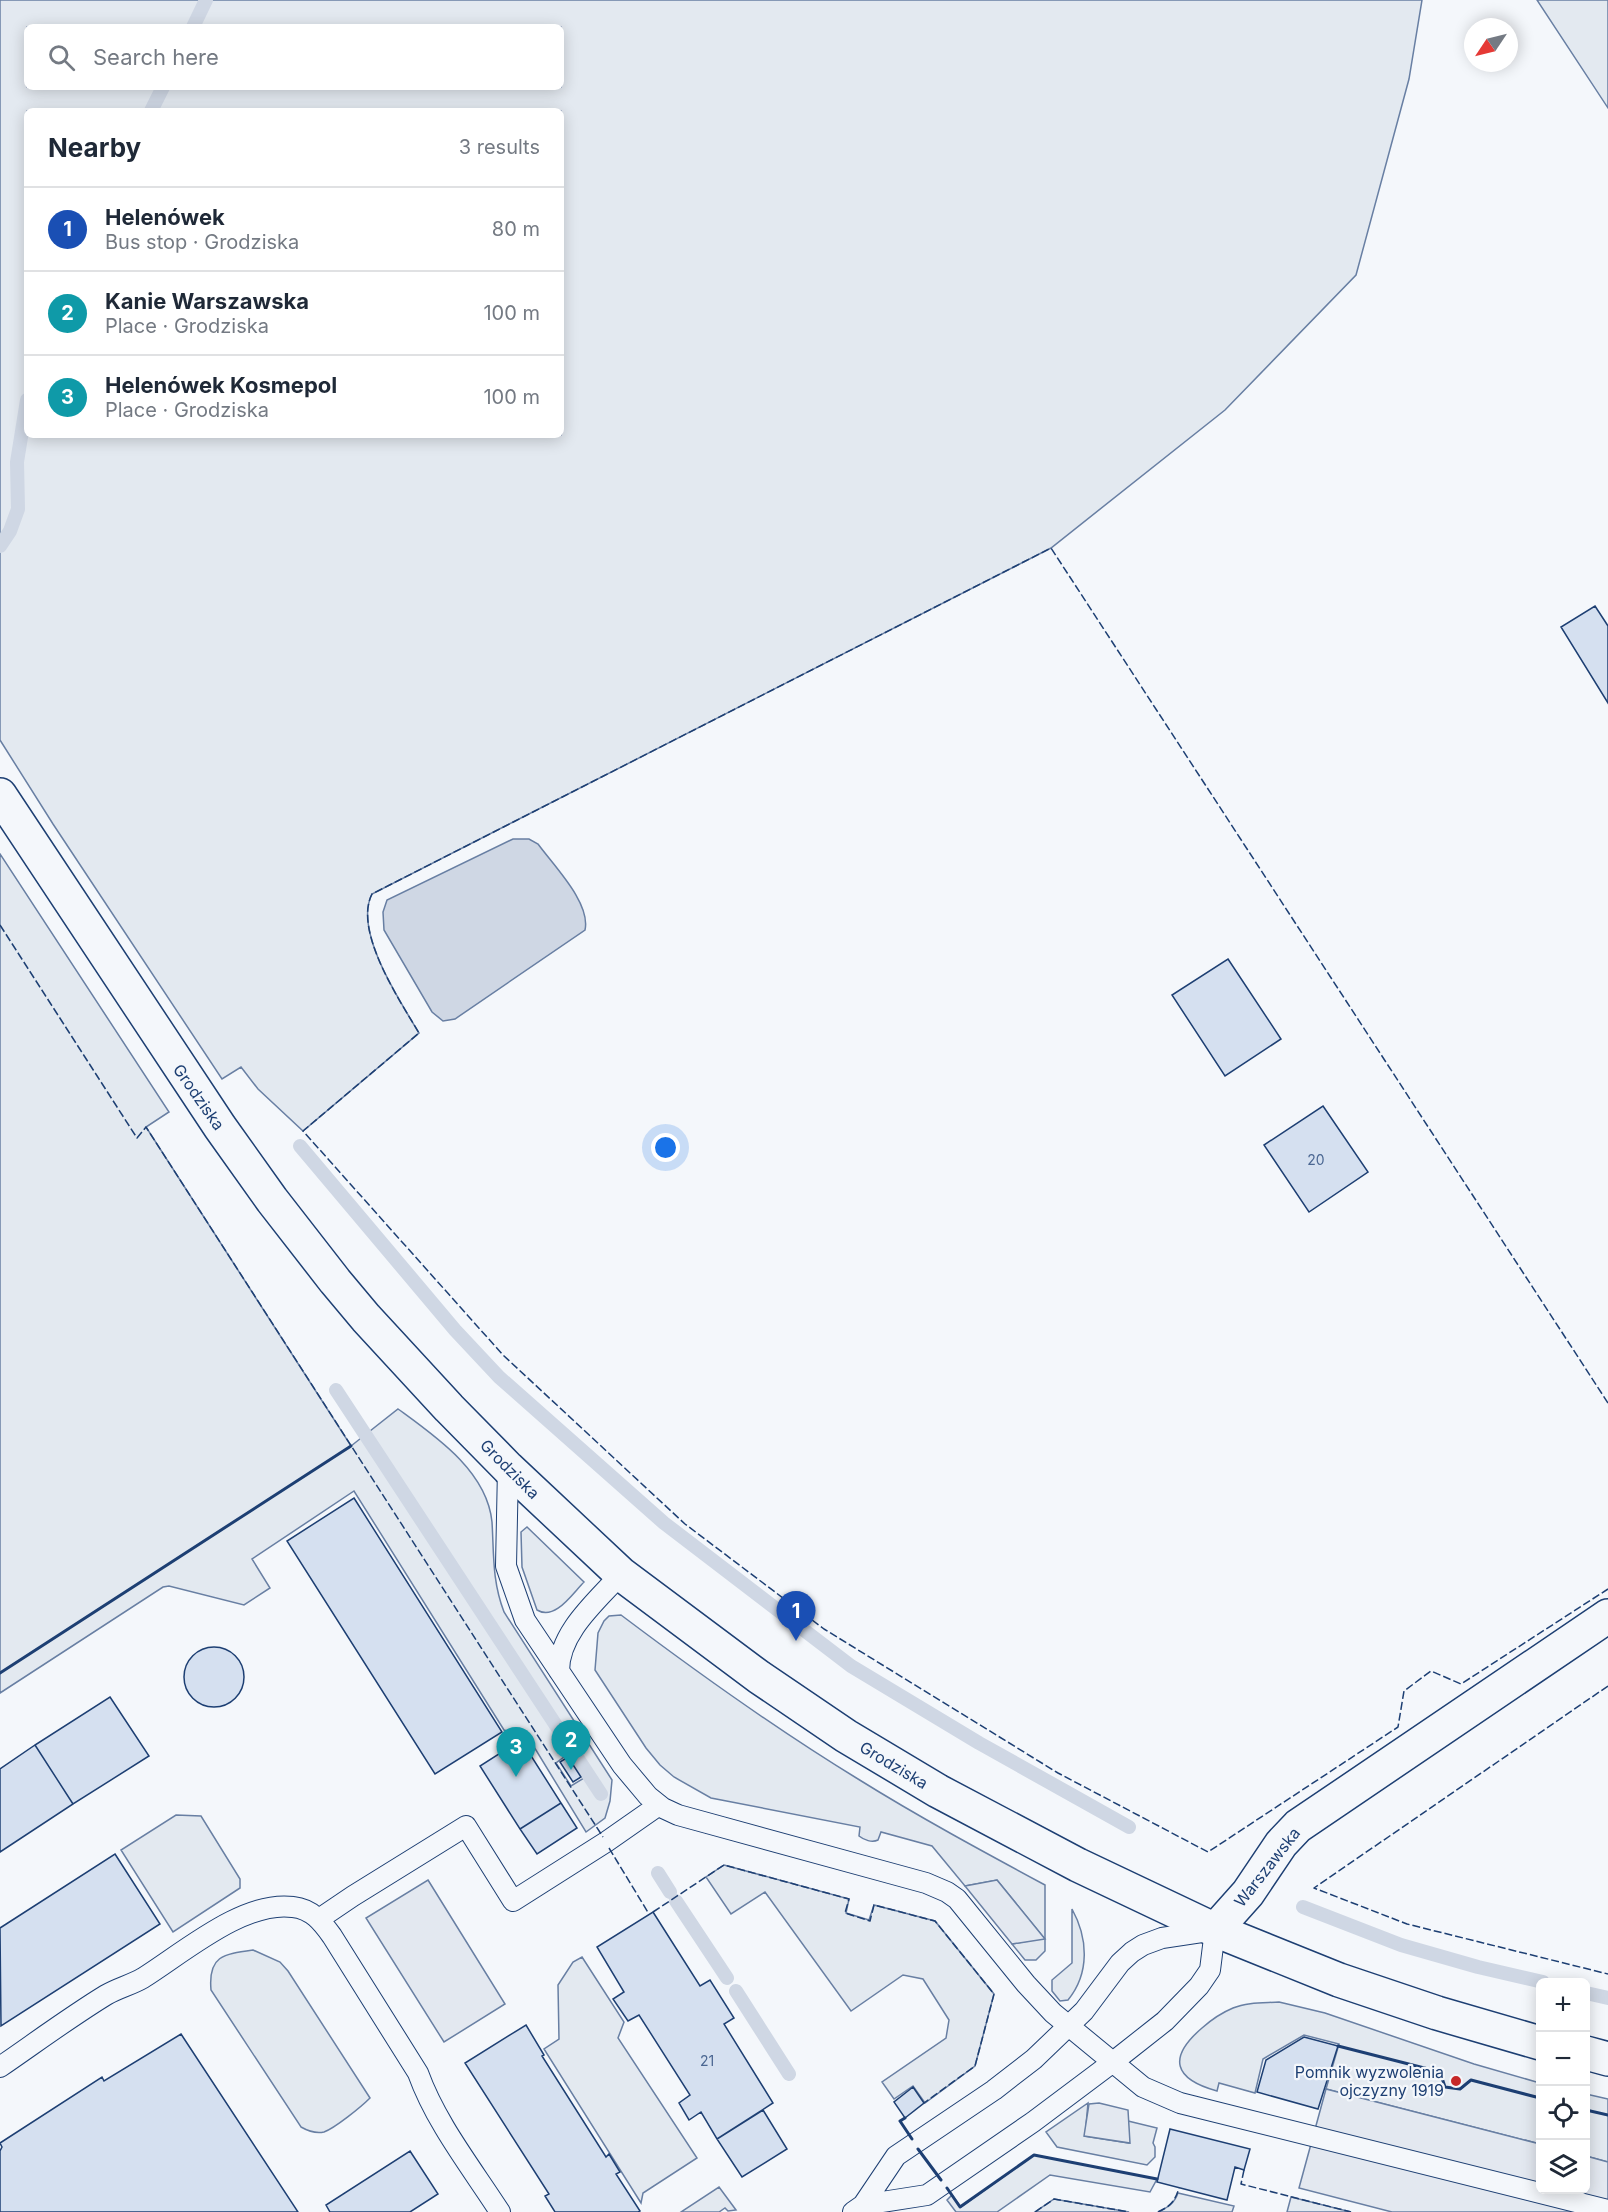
<!DOCTYPE html>
<html lang="en">
<head>
<meta charset="utf-8">
<style>
	:root { --surface:#fff; --page:#f2f2f3; --text:#1f2937; --muted:#747a83; --line:#e0e1e3; --accent:#7c3aed }
	body { margin:0; font-family:Inter,sans-serif; background:var(--page); color:var(--text) }
	.controls { position:absolute; right:18px; bottom:18px; display:grid; overflow:hidden; border-radius:9px; box-shadow:0 3px 15px #0003 }
	.controls button { width:54px; height:54px; display:grid; place-items:center; padding:0; border:0; border-bottom:2px solid var(--line); background:var(--surface); color:var(--text); font:30px sans-serif }
	.compass { position:absolute; left:1464px; top:18px; width:54px; height:54px; border-radius:50%; background:var(--surface); box-shadow:0 3px 15px #0003; rotate:235deg }
	.you { position:absolute; left:666px; top:1148px; width:21px; height:21px; margin:-15px; border:4px solid #fff; border-radius:50%; background:#1a73e8; box-shadow:0 0 0 9px #1a73e833 }
	.badge { display:grid; place-items:center; width:39px; height:39px; border-radius:50%; background:var(--accent); color:#fff; font-size:20px; font-weight:700 }
	.pin { position:absolute; translate:-50% -50px; filter:drop-shadow(0 2px 3px #0008) }
	.pin::after { content:''; position:absolute; top:32px; width:21px; height:18px; background:inherit; clip-path:polygon(0 0,100% 0,50% 100%) }
	.list { margin:0; padding:0; list-style:none }
	h2 { display:flex; justify-content:space-between; align-items:center; height:78px; margin:0; padding:0 24px; font-size:26px }
	h2 small { font-size:20px; font-weight:400; color:var(--muted) }
	.list li { display:grid; grid-template-columns:39px 1fr auto; gap:18px; align-items:center; box-sizing:border-box; height:84px; padding:0 24px; border-top:2px solid var(--line) }
	.list b { display:block; font-size:22px; white-space:nowrap }
	.list p { margin:0; font-size:20px; white-space:nowrap; color:var(--muted) }
	.list em { font-size:20px; font-style:normal; color:var(--muted) }
	.icon { flex:none; width:33px; height:33px; fill:none; stroke:currentColor; stroke-width:2; stroke-linecap:round; stroke-linejoin:round }
	.map { position:relative; flex:none; width:1608px; height:2212px; overflow:hidden }
	.search { position:absolute; background:var(--surface); box-shadow:0 3px 15px #0003; left:24px; top:24px; width:540px; height:66px; display:flex; align-items:center; gap:15px; box-sizing:border-box; padding:0 21px; border-radius:9px; color:var(--muted); font-size:22px }
	.panel { position:absolute; background:var(--surface); box-shadow:0 3px 15px #0003; left:24px; top:108px; width:540px; height:330px; border-radius:9px }
	.map>svg:first-child { display:block }
	.green { fill:#e3e9f0; stroke:#687fa3; stroke-width:1.5; fill-rule:evenodd }
	.parking { fill:#e3e8f0; stroke:#687fa3; stroke-width:1.5 }
	.water { fill:#cfd7e4; stroke:#687fa3; stroke-width:1.5 }
	.lines { fill:none; stroke-linecap:round; stroke-linejoin:round }
	.stream { stroke:#cfd7e4; stroke-width:14 }
	.building { fill:#d5e0f0; stroke:#1d3f73; stroke-width:1.5 }
	.lane-casing { stroke:#1d3f73; stroke-width:22 }
	.street-casing { stroke:#1d3f73; stroke-width:36 }
	.secondary-casing { stroke:#1d3f73; stroke-width:36 }
	.lane { stroke:#f4f7fb; stroke-width:20 }
	.street { stroke:#f4f7fb; stroke-width:33 }
	.secondary { stroke:#f4f7fb; stroke-width:33 }
	.fence { stroke:#1d3f73; stroke-width:1.5; stroke-dasharray:8 3; stroke-linecap:butt }
	.wall { stroke:#1d3f73; stroke-width:3 }
	.poi-dot { fill:#c62828; stroke:#f4f7fb; stroke-width:2 }
	.labels { text-anchor:middle; dominant-baseline:central; stroke-width:4.5; stroke-linejoin:round; paint-order:stroke }
	.number-label { font-size:14px; fill:#4b6792 }
	.street-label { font-size:16px; fill:#1d3f73; stroke:#f4f7fb }
	.poi-label { font-size:16px; fill:#1d3f73; stroke:#f4f7fb; text-anchor:end }
</style>
</head>
<body>
<div class="map">
<svg width="1608" height="2212" viewBox="0 0 1608 2212">
	<rect width="100%" height="100%" fill="#f4f7fb"/>
	<path class="green" d="M0 0H1422L1409 79 1356 275 1225 410 1051 548 372 894C353 931 400 1001 419 1033L303 1131 258 1089 241 1067 222 1079 53 824 0 740ZM27 27H561V87H27ZM27 111H561V435H27Z
		M1537 0H1608V108Z
		M0 854 169 1112 146 1127 351 1446 398 1409C435 1436 487 1471 492 1522 494 1555 492 1580 504 1612L612 1780 610 1801 605 1818 586 1832 528 1737 504 1730 354 1491 252 1559 270 1588 244 1605 169 1586 163 1587 0 1693ZM568 1754 584 1778 571 1786 556 1763Z
		M527 1527 584 1582C572 1594 555 1621 537 1610L522 1567 521 1532Z
		M621 1615C698 1673 776 1729 858 1779 919 1817 982 1851 1045 1885V1951L1036 1960H1025L1012 1944 1044 1938 997 1880 965 1886 932 1846 881 1832 878 1840C872 1843 864 1840 859 1836L860 1827 711 1798 674 1777 660 1765 646 1748 595 1670 598 1633 604 1621 609 1616Z
		M176 1815 201 1816 240 1879V1888L173 1932 121 1850Z
		M724 1865 849 1899 846 1913 869 1920 874 1905 935 1921 994 1994 975 2066 925 2103 913 2086 894 2099 882 2082 946 2038 949 2020 923 1979 903 1975 851 2011 765 1892 731 1914 706 1877Z
		M1072 1909C1088 1938 1090 1973 1068 2000L1060 2001 1052 1991V1980L1072 1963Z
		M253 1950 280 1962 288 1971 370 2098C361 2107 335 2128 324 2132 315 2134 308 2131 301 2127L211 1990C208 1956 223 1954 253 1950Z
		M582 1957 624 2022 618 2038 697 2158 643 2193 641 2203 544 2049 559 2039 558 1985 573 1962Z
		M1279 2002 1325 2013 1474 2064 1540 2083V2144L1326 2089 1339 2044 1304 2035 1263 2059 1255 2093 1219 2083 1217 2091C1174 2079 1167 2058 1202 2028 1211 2020 1221 2013 1233 2008 1247 2002 1264 2003 1279 2002Z
		M1586 2094 1608 2099V2162L1586 2156Z
		M1088 2103 1085 2136 1129 2143 1128 2121 1157 2128 1153 2143 1155 2147V2157L1147 2165 1057 2147 1046 2132Z
		M1034 2155 1157 2179 1150 2192 1050 2175 997 2212H956L947 2200 952 2195 961 2207Z
		M719 2187 736 2210 728 2211 725 2208 719 2212H681Z
		M1178 2193 1234 2206 1232 2212H1158C1168 2207 1174 2204 1178 2193Z
		M1291 2197 1351 2212H1287Z
		M1054 2199 1129 2212H1035Z"/>
	<path class="parking" d="M428 1880 505 2004 444 2042 366 1918Z
		M997 1880 1045 1939 1012 1944 965 1886Z
		M1326 2089 1540 2144V2190H1586V2156L1608 2162V2212H1392L1299 2188Z
		M1099 2103 1128 2110 1130 2143 1084 2136 1089 2104Z"/>
	<path class="water" d="M513 839H529L538 844C554 866 591 903 585 930L455 1019 443 1021 432 1012 384 930 383 912 387 900Z"/>
	<g class="lines">
		<path class="stream" d="M193 27 206 0
			M151 111 163 87
			M0 546 10 531 18 509 17 462 27 400
			M300 1146 455 1330 499 1377 664 1523 851 1666 979 1743 1129 1827
			M336 1390 601 1794
			M658 1873 670 1892
			M676 1901 727 1978
			M1303 1907 1401 1945 1478 1967 1543 1982
			M736 1991 789 2074
			M1586 1993 1608 1998"/>
	</g>
	<path class="building" d="M1595 606 1608 626V703L1561 627Z
		M1228 959 1281 1039 1225 1076 1172 995Z
		M1323 1106 1368 1172 1309 1212 1264 1145Z
		M354 1498 502 1732 435 1774 287 1541Z
		M184 1677a30 30 0 1 1 60 0a30 30 0 1 1-60 0Z
		M110 1697 149 1756 73 1804 35 1745Z
		M521 1740 561 1803 520 1829 480 1766Z
		M35 1745 73 1804 0 1852V1769Z
		M568 1757 581 1777 573 1782 560 1762Z
		M561 1803 577 1828 537 1854 520 1829Z
		M115 1854 160 1924 1 2026 0 1928Z
		M653 1912 700 1986 710 1980 734 2018 724 2024 773 2103 717 2139 701 2112 689 2120 679 2103 690 2095 639 2015 628 2021 613 1999 624 1992 597 1947Z
		M526 2025 544 2055 542 2056 606 2157 609 2154 620 2172 616 2174 640 2211 638 2212H555L545 2196 549 2194 465 2063Z
		M181 2034 298 2212H0V2151L2 2147 0 2143 102 2077 104 2081Z
		M1304 2037 1338 2046 1318 2109 1257 2092 1266 2060Z
		M913 2087 924 2103 905 2118 894 2102Z
		M763 2110 787 2149 742 2177 717 2139Z
		M1170 2129 1250 2149 1244 2170 1235 2167 1227 2200 1157 2182Z
		M410 2151 438 2194 410 2212H330L326 2205Z"/>
	<g class="lines">
		<g class="lane-casing">
			<path id="lane" d="M508 1468 506 1566 525 1620 622 1765 648 1796 663 1808 678 1815 926 1883 947 1892 957 1899 1026 1984 1053 2013 1143 2087 1180 2103 1608 2210
				M559 1671C559 1632 597 1601 621 1574
				M319 1919 353 1896 466 1826 513 1901 606 1842 659 1805
				M0 2067C35 2043 70 2017 106 1995 118 1988 131 1985 143 1978 183 1953 244 1900 293 1907 312 1909 322 1922 332 1936L418 2073C436 2123 471 2167 500 2212
				M853 2212 863 2205 896 2156 994 2090 1034 2059 1084 2011 1120 1963 1132 1952 1143 1945 1162 1938 1215 1930 1210 1970 1199 1986 1165 2021 1113 2062 1033 2122 927 2195 863 2205"/>
		</g>
		<g class="street-casing">
			<path id="street" d="M1215 1930 1248 1893 1281 1844 1298 1826 1608 1616"/>
		</g>
		<g class="secondary-casing">
			<path id="secondary" d="M0 795 220 1127 272 1200 335 1281 366 1318 449 1408 508 1468 621 1574 759 1677 846 1736 938 1791 1078 1865 1215 1930 1339 1980 1437 2013 1540 2043
				M1586 2053 1608 2059"/>
		</g>
		<use href="#lane" class="lane"/>
		<use href="#street" class="street"/>
		<use href="#secondary" class="secondary"/>
		<path class="fence" d="M0 925 137 1138 146 1127 603 1837
			M1608 1403 1051 548 372 894C353 931 400 1001 419 1033L303 1131 503 1355 685 1524 824 1629 1058 1773 1208 1852 1398 1727 1404 1691 1431 1671 1461 1684 1608 1589
			M1608 1686 1314 1888 1407 1924 1608 1974
			M609 1848 649 1914
			M653 1912 724 1865 849 1899 845 1913 870 1921 874 1905 935 1921 994 1994 975 2066 924 2103
			M1244 2170 1241 2184 1351 2212
			M1035 2212 1054 2199 1129 2212
			M1158 2212C1171 2206 1175 2201 1179 2188"/>
		<path class="wall" d="M0 1673 351 1446
			M1338 2046 1440 2072 1445 2087 1460 2089 1471 2080 1540 2098
			M1586 2110 1608 2115
			M905 2118 900 2121 912 2139
			M918 2149 941 2180
			M947 2188 960 2207 1034 2155 1157 2179"/>
	</g>
	<circle class="poi-dot" cx="1456" cy="2081" r="6"/>
	<g class="labels">
		<g class="number-label">
			<text x="1316" y="1159">20</text>
			<text x="707" y="2060">21</text>
		</g>
		<g class="street-label">
			<text transform="translate(199 1097) rotate(55)">Grodziska</text>
			<text transform="translate(510 1469) rotate(45)">Grodziska</text>
			<text transform="translate(894 1765) rotate(31)">Grodziska</text>
			<text transform="translate(1267 1867) rotate(-52)">Warszawska</text>
		</g>
		<g class="poi-label">
			<text x="1444" y="2072">Pomnik wyzwolenia<tspan x="1444" dy="18">ojczyzny 1919</tspan></text>
		</g>
	</g>
</svg>
<div class="controls">
<button>+</button>
<button>−</button>
<button><svg class="icon" aria-label="locate" viewBox="0 0 24 24"><circle cx="12" cy="12" r="6"/><path d="M12 2v4M12 18v4M2 12h4M18 12h4"/></svg></button>
<button><svg class="icon" aria-label="layers" viewBox="0 0 24 24"><path d="M12 4l9 5-9 5-9-5zM3 14l9 5 9-5"/></svg></button>
</div>
<svg class="compass" viewBox="-18 -18 36 36"><path d="M0-13l5 13h-10z" fill="#e53935"/><path d="M0 13l5-13h-10z" fill="#747a83"/></svg>
<div class="you"></div>
<div class="pin badge" style="left:796px;top:1641px;background:#1a4fb4">1</div>
<div class="pin badge" style="left:571px;top:1770px;background:#0f9aa8">2</div>
<div class="pin badge" style="left:516px;top:1777px;background:#0f9aa8">3</div>
<div class="search"><svg class="icon" aria-label="search" viewBox="0 0 24 24"><circle cx="10" cy="10" r="6"/><path d="M15 15l6 6"/></svg>Search here</div>
<section class="panel">
<h2>Nearby<small>3 results</small></h2>
<ul class="list">
<li><span class="badge" style="background:#1a4fb4">1</span><div><b>Helenówek</b><p>Bus stop · Grodziska</p></div><em>80 m</em></li>
<li><span class="badge" style="background:#0f9aa8">2</span><div><b>Kanie Warszawska</b><p>Place · Grodziska</p></div><em>100 m</em></li>
<li><span class="badge" style="background:#0f9aa8">3</span><div><b>Helenówek Kosmepol</b><p>Place · Grodziska</p></div><em>100 m</em></li>
</ul>
</section>
</div>
</body>
</html>
